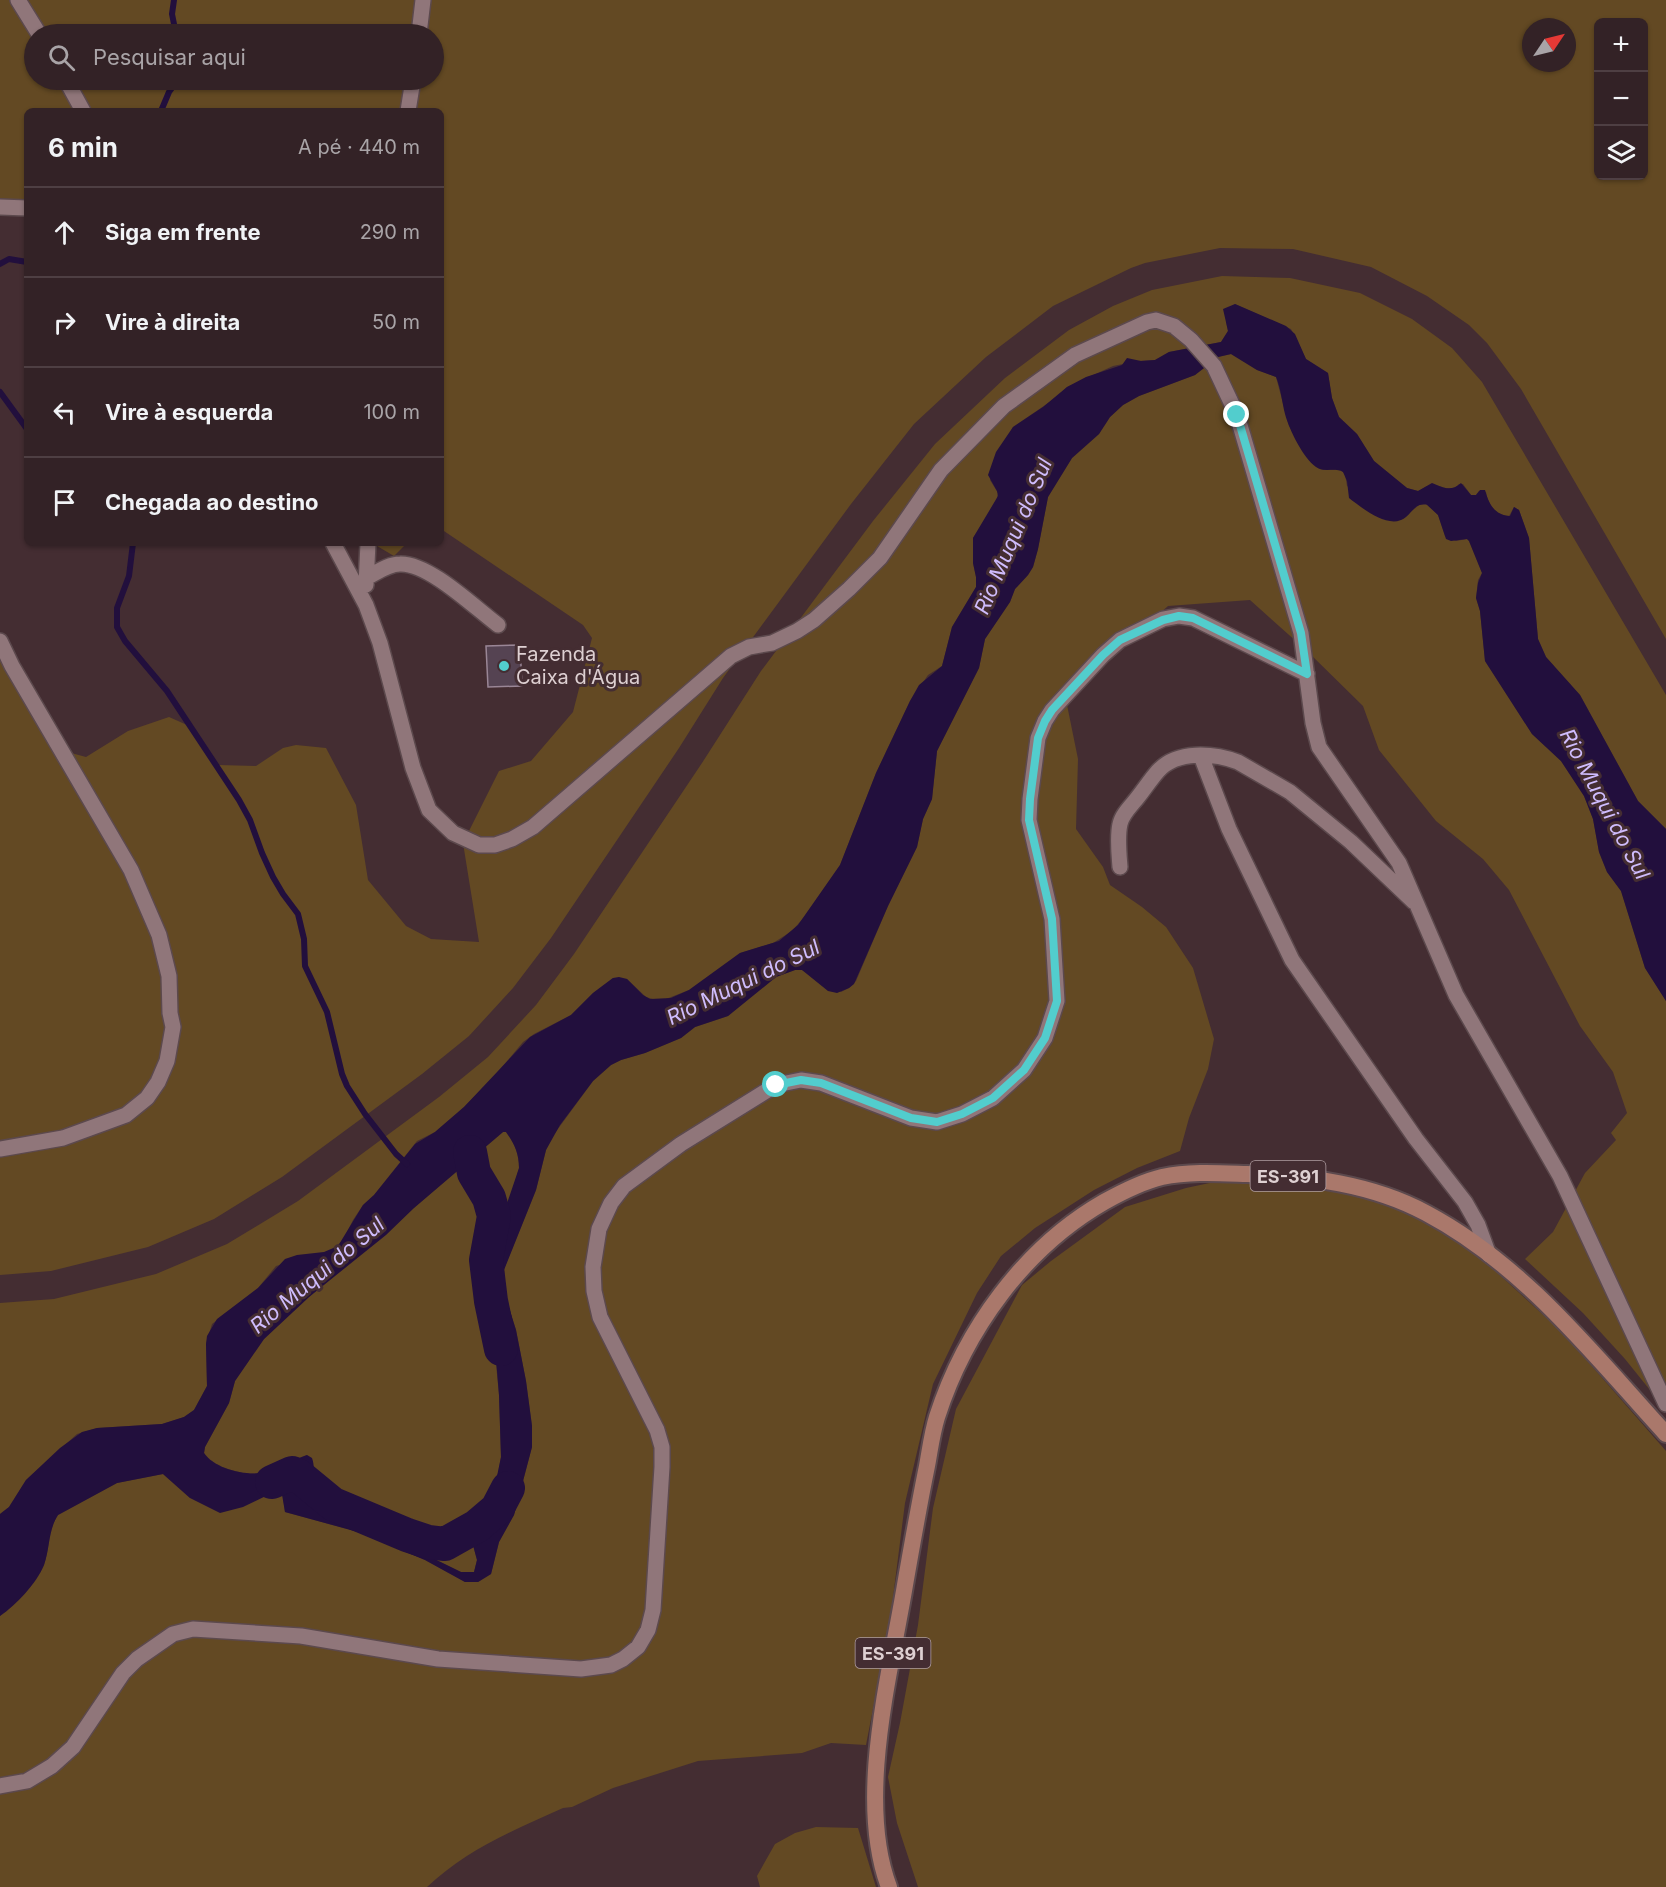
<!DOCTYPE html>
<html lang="pt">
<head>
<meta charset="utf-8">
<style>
	:root { --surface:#332226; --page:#3b2a2e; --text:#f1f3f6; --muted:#a9a4a7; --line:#4e3f43 }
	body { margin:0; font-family:Inter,sans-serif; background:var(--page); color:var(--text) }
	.controls { position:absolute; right:18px; top:18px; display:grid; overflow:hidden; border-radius:9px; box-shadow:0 2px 4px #0004 }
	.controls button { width:54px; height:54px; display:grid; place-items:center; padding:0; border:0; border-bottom:2px solid var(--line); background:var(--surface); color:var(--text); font:30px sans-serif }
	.compass { position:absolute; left:1522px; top:18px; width:54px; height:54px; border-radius:50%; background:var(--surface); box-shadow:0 2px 4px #0004; rotate:55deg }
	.stop { position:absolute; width:18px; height:18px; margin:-14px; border:4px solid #52cdcd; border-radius:50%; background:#fff }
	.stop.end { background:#52cdcd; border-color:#fff; box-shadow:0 2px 6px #0008 }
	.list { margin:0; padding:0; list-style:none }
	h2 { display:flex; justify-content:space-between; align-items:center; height:78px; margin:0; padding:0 24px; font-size:26px }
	h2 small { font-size:20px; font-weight:400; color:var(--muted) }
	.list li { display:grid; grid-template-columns:39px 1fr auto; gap:18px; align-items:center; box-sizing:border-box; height:90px; padding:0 24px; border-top:2px solid var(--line) }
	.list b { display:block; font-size:22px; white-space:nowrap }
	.list em { font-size:20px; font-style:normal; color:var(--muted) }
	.icon { flex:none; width:33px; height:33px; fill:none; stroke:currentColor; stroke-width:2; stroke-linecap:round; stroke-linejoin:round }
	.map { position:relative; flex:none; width:1666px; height:1887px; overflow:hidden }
	.search { position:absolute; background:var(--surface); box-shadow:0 2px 4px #0004; left:24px; top:24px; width:420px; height:66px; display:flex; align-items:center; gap:15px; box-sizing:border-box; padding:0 21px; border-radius:33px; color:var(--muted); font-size:22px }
	.panel { position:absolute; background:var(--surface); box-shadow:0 2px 4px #0004; left:24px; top:108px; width:420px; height:438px; border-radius:9px }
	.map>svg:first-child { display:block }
	.green { fill:#634923; fill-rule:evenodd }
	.water { fill:#220f3d; fill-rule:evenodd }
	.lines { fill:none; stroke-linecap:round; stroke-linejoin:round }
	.stream { stroke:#220f3d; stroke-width:6 }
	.river { stroke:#220f3d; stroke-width:34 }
	.building { fill:#554352; stroke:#9a8696; stroke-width:1.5 }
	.minor-casing { stroke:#5c494d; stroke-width:18 }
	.primary-casing { stroke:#5c494d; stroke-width:20 }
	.minor { stroke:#90767a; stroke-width:15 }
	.primary { stroke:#aa786b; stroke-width:16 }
	.route { stroke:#52cdcd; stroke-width:8 }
	.poi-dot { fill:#52cdcd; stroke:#442d32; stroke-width:2 }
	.labels { text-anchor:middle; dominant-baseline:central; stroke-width:6; stroke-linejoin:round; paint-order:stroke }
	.shield { fill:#442d32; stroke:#b09fa2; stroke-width:1.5 }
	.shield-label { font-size:18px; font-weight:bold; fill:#ded0d2 }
	.poi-label { font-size:20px; fill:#ded0d2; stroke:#442d32; text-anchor:start }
	.water-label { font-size:21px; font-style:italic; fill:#cfbcfd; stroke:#442d32 }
</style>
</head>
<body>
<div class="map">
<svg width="1666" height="1887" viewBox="0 0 1666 1887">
	<rect width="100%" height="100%" fill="#442d32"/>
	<path class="green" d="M0 0H1666V639L1521 389 1487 343 1469 325 1427 296 1371 267 1293 249 1220 248 1145 263 1131 268 1053 306 986 357 914 424 851 504 723 678 679 748 551 938 513 988 469 1036 422 1074 282 1177 214 1219 148 1247 51 1271 0 1275V646L60 750 86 757 128 731 169 717 187 725 218 765 256 766 283 748 296 745 326 748 356 805 368 880 406 926 431 939 479 942 463 843 499 771 531 761 573 712 592 638 583 625 441 529V111H27V202H0ZM1598 22H1644V176H1598ZM1531 27H1567V63H1531ZM34 34H434V80H34Z
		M1222 276 1290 278 1360 293 1412 319 1452 348 1482 382 1666 695V829L1638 801 1580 695 1546 657 1538 639 1529 538 1519 510 1514 507 1509 516C1496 515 1488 505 1486 492L1479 491 1476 495H1471L1463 484H1459C1450 494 1441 484 1432 485 1427 485 1423 489 1418 491L1407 488 1374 461 1357 434 1339 417 1332 398 1328 373 1306 359 1291 329 1235 304 1226 322 1228 331 1221 342 1169 352 1155 360 1138 361 1113 366 1067 387 1057 397 1013 427 990 480 998 493 996 502 973 538V563L976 577V587L952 627 942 666 928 675 910 701 876 773 840 865 805 916 792 931 773 943 740 953 689 990 666 999 656 1000 646 997 627 979 613 978 593 993 571 1015 534 1034 523 1042 493 1078 464 1107 435 1132 417 1141 374 1195 363 1205 353 1220 343 1240 331 1251 276 1266 258 1288 212 1324 206 1344 207 1386 194 1410 184 1417 162 1424 97 1428 77 1434 26 1480 9 1507 0 1514V1303L54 1299 156 1274 227 1244 298 1201 439 1097 488 1057 536 1005 574 954 702 763 761 671 873 521 935 444 1005 378 1069 330 1113 306 1152 290Z
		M1231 354 1257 370 1276 377 1289 426 1310 460 1323 470H1341L1345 474 1347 486 1401 520 1419 505H1428L1438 515 1445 536 1456 541 1467 539 1469 541 1482 573 1478 580 1476 598 1480 611 1485 661 1532 734 1561 761 1584 796 1593 819 1599 852 1607 872 1621 891 1645 968 1666 1001V1410L1625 1359 1583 1313 1525 1259 1553 1232 1585 1173 1616 1140 1611 1133 1627 1113 1613 1072 1580 1026 1509 890 1483 859 1436 821 1379 750 1363 706 1307 651 1250 600 1168 606 1129 641 1064 690 1078 759 1076 829 1103 867 1110 885 1142 907 1166 927 1193 968 1214 1039 1208 1069 1189 1118 1180 1151 1137 1168 1094 1190 1035 1228 1001 1256 977 1293 933 1384 905 1503 890 1621 866 1745 831 1743 802 1753 698 1761 613 1788 572 1807 563 1808C514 1830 467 1849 427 1887H0V1616C16 1605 36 1584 44 1565 50 1548 48 1530 58 1515L117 1483 163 1474 190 1498 280 1476 285 1512 358 1532 425 1560 465 1582H478L491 1574 499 1542 514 1515 532 1447V1426L526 1381 516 1330 505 1295 504 1269 536 1190 546 1150 552 1137 593 1081 611 1065 621 1060 645 1053 681 1038 695 1027 728 1016 776 977 795 970H802L841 992 849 988 856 981 888 906 917 847 923 819 932 799 937 751 979 668 985 639 1010 602 1015 589 1028 575 1033 567 1038 549 1048 497 1072 458 1099 434 1110 417 1123 405 1139 396 1195 375 1218 357Z
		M372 543H407L394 556Z
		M503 1132H506C514 1143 519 1153 519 1168L488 1281 499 1395 501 1457 492 1505 485 1518 470 1534 477 1560 474 1572H461L377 1531 315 1497C310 1484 310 1469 307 1455 293 1460 280 1468 266 1472 248 1477 215 1469 204 1453L205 1447 229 1403 235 1381 264 1339 309 1297Z
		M1238 1177 1346 1192 1390 1204 1443 1229 1479 1256 1563 1333 1666 1451V1887H918L897 1823 888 1777 900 1723 918 1625 933 1508 956 1409 1022 1285 1051 1261 1125 1207 1186 1188Z
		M816 1827 858 1828 876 1887H760L757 1876 775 1844 795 1833Z"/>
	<path class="water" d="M1235 304 1286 326 1295 334 1306 359 1328 373 1332 398 1339 417 1357 434 1374 461 1407 488 1418 491 1432 483C1444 488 1451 492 1461 483L1471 495H1476L1480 490H1485C1489 504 1494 515 1510 516L1514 507 1519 510 1529 538 1538 639 1546 657 1580 695 1638 801 1666 829V1001L1645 968 1621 891 1607 872 1599 852 1593 819 1584 796 1561 761 1532 734 1485 661 1480 611 1476 598 1478 583 1482 573 1469 541 1467 539 1451 541 1446 539 1438 515 1426 504C1415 504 1413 511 1406 517 1390 531 1362 508 1349 498L1347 481 1343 472C1335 467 1324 473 1316 467 1303 458 1289 429 1285 414 1282 402 1281 389 1276 377L1257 370 1231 354 1218 357 1195 375 1139 396 1123 405 1110 417 1099 434 1072 458 1048 497 1038 549 1033 567 1028 575 1015 589 1010 602 985 639 979 668 937 751 932 799 923 819 917 847 888 906 854 984 849 988 837 993 828 991 802 970H795L776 977 728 1016 695 1027 681 1038 645 1053 621 1060 611 1065 593 1081 560 1125 546 1150 536 1190 504 1270 505 1295 516 1330 526 1381 532 1426V1447L514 1515 499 1542 491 1574 478 1582H465L425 1560 358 1532 285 1512 279 1477 272 1493 243 1507 220 1513 190 1498 163 1474 117 1483 58 1515C48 1530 50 1548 44 1565 36 1584 16 1605 0 1616V1514L9 1507 26 1480 60 1448 82 1432 97 1428 162 1424 184 1417 194 1410 207 1386 206 1344 207 1336 217 1319 258 1288 285 1259 297 1255 324 1252 338 1246 363 1205 374 1195 415 1144 435 1132 464 1107 530 1037 571 1015 593 993 613 978 619 977 627 979 643 995 650 999 671 998 689 990 740 953 779 941 798 925 840 865 876 773 910 701 919 685 942 666 952 627 976 587V577L973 563V538L998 496 997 491 988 475 996 452 1013 427 1043 407 1067 387 1086 377 1122 365 1127 358 1141 361 1155 360 1169 352 1221 342 1228 331 1223 309ZM503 1132H506C514 1143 519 1153 519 1168L499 1227 489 1273 499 1395 501 1457 491 1505 485 1518 470 1534 477 1560 474 1572H461L377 1531 315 1497C309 1482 317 1472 312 1458L307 1455C293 1460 280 1468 266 1472 248 1477 214 1469 204 1453L205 1447 229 1403 235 1381 264 1339 309 1297 386 1235 414 1208Z"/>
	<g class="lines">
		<path class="stream" d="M174 0 172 14 176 34
			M161 111 169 92 178 80
			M0 264 9 259 27 262
			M0 392 27 429
			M133 543 129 576 117 608V627L125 641 167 691 239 800 250 820 262 853 273 877 283 894 298 914 304 939 305 966 327 1012 342 1074 347 1086 365 1114 396 1154 407 1164"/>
		<path class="river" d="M470 1152 474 1173 489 1198 494 1216 486 1260 491 1301 501 1349
			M272 1482 292 1473 299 1476 333 1504 407 1535 428 1542 445 1544 477 1526 497 1509 508 1488"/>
	</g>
	<path class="building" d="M520 645 522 686 488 687 486 646Z"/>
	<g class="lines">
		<g class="minor-casing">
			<path id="minor" d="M18 0 39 34
				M419 34 423 0
				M66 80 83 111
				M408 111 413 80
				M0 207 27 208
				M333 543 366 605 380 643 413 768 429 810 453 833 479 845H495L512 839 533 827 731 656 749 647 772 643 797 631 814 620 849 589 880 558 941 470 1004 406 1075 355 1147 322 1156 320 1174 326 1191 340 1214 366 1237 415 1301 633 1313 723 1319 747 1399 863 1456 995 1560 1176 1666 1404
				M366 578C376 573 388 564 400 564 429 563 474 607 498 625
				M366 585 368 543
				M0 641 12 666 131 870 159 935 169 976 170 1013 173 1027 167 1061 158 1082 147 1098 126 1115 63 1138 0 1149
				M1201 756 1229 829 1292 960 1416 1139 1465 1202 1478 1225 1489 1255
				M1120 867C1119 854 1117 837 1120 824 1122 814 1132 805 1138 797 1145 788 1151 779 1158 771 1177 750 1213 753 1238 762L1290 792 1351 842 1414 902
				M0 1786 27 1781 52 1766 73 1747 123 1673 137 1659 173 1634 193 1629 301 1636 438 1659 581 1669 611 1665 623 1659 638 1647 648 1630 653 1610 662 1467V1447L657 1430 600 1317 594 1291 593 1267 599 1229 611 1203 624 1186 681 1144 776 1085 801 1080 821 1083 911 1118 937 1122 962 1114 993 1098 1024 1070 1045 1038 1057 1001 1052 919 1029 820 1030 799 1038 738 1045 721 1052 710 1103 655 1120 640 1163 619 1179 616 1193 618 1307 674"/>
		</g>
		<g class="primary-casing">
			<path id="primary" d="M889 1887C856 1800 890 1675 905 1585 912 1545 919 1505 927 1466 930 1450 932 1433 937 1417 965 1330 1024 1248 1104 1202 1122 1192 1141 1182 1162 1177 1190 1171 1219 1173 1247 1174 1309 1176 1372 1184 1426 1213 1524 1265 1593 1354 1666 1434"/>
		</g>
		<use href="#minor" class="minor"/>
		<use href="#primary" class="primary"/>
	</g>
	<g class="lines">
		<path class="route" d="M776 1085 801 1080 821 1083 911 1118 937 1122 962 1114 993 1098 1024 1070 1045 1038 1057 1001 1052 919 1029 820 1030 799 1038 738 1045 721 1052 710 1103 655 1120 640 1163 620 1179 616 1193 618 1307 674 1301 633 1237 415"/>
	</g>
	<circle class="poi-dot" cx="504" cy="666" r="6"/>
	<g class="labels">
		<g class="shield">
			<rect x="1250.5" y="1161" width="75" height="30" rx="4.5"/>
			<rect x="855.5" y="1638" width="75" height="30" rx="4.5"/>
		</g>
		<g class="shield-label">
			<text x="1288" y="1176">ES-391</text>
			<text x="893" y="1653">ES-391</text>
		</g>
		<g class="poi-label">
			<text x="516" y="654">Fazenda<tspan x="516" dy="23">Caixa d'Água</tspan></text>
		</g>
		<g class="water-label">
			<text transform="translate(1013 536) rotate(-67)">Rio Muqui do Sul</text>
			<text transform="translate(1605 804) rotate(62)">Rio Muqui do Sul</text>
			<text transform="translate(743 982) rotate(-26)">Rio Muqui do Sul</text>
			<text transform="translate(317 1275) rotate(-40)">Rio Muqui do Sul</text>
		</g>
	</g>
</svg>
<div class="controls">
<button>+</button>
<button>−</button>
<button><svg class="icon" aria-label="layers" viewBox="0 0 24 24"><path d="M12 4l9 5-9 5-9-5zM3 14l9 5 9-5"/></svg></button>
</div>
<svg class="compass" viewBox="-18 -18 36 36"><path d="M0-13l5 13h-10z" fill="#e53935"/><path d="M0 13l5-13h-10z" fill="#a9a4a7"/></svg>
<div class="stop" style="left:776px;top:1085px"></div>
<div class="stop end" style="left:1237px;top:415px"></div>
<div class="search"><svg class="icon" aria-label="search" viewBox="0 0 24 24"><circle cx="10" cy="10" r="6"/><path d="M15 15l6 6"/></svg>Pesquisar aqui</div>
<section class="panel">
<h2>6 min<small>A pé · 440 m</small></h2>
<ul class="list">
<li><svg class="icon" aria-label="ahead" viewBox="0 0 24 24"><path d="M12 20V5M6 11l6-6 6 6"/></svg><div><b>Siga em frente</b></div><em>290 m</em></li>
<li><svg class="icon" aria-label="right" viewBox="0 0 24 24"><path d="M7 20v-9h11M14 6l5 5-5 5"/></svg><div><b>Vire à direita</b></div><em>50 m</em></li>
<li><svg class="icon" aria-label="left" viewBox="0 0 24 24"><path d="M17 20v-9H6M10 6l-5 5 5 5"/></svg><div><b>Vire à esquerda</b></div><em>100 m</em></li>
<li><svg class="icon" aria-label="arrive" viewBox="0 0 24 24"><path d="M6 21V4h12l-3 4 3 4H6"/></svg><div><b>Chegada ao destino</b></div></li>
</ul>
</section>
</div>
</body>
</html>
